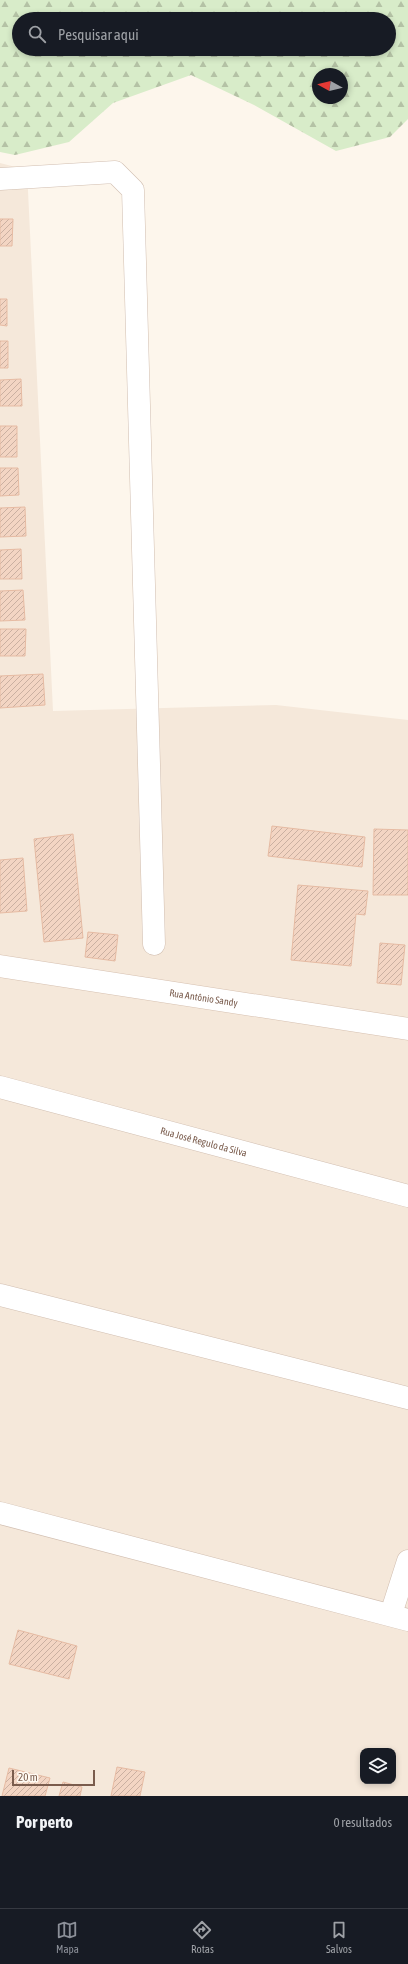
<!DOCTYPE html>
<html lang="pt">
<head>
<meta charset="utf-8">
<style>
	:root { --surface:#171b24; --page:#20242c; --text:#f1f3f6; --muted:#9ea1a6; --line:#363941; --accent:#8c9099 }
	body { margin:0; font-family:"Asap Condensed",sans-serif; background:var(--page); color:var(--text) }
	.controls { position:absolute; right:12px; bottom:12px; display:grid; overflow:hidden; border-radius:8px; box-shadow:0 2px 6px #0003 }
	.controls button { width:36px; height:36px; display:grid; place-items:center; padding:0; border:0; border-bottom:1px solid var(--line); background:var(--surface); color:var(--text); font:20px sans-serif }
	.compass { position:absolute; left:312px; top:68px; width:36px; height:36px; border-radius:50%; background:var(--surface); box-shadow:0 2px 6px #0003; rotate:278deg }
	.scale { position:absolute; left:12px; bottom:10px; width:83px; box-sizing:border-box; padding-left:4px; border:2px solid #7a5c4d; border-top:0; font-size:11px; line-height:14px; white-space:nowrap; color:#7a5c4d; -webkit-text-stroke:3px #fffaf3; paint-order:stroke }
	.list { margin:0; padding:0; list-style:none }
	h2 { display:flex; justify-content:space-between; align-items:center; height:52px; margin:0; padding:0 16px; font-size:17px }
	h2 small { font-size:13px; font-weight:400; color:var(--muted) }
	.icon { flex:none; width:22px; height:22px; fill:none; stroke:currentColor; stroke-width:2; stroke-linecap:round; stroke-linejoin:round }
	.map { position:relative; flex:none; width:408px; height:1796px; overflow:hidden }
	.search { position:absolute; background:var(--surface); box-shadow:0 2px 6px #0003; left:12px; right:12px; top:12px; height:44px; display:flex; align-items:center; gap:10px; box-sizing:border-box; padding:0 14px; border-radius:22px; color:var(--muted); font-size:15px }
	.sheet { height:112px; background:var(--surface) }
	nav { display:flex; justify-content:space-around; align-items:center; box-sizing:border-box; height:56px; border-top:1px solid var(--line); background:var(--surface); font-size:11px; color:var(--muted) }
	nav a { display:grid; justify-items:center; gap:2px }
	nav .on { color:var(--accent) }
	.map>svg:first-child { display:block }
	.residential { fill:#f5e8da; fill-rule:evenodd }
	.forest { fill:url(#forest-firs); fill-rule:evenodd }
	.building { fill:url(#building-hatch); stroke:#e6bba3 }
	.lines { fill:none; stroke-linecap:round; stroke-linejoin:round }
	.street-casing { stroke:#d1beb0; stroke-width:23 }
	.secondary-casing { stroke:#d6c0b0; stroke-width:23 }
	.street { stroke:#fff; stroke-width:22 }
	.secondary { stroke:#fff; stroke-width:22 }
	.labels { text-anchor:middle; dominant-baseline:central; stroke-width:3; stroke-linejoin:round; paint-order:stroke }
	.street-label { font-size:10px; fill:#7a5c4d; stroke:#fffaf3 }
</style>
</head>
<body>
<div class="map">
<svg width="408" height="1796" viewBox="0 0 408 1796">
	<defs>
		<pattern id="forest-firs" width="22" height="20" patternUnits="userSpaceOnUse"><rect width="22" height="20" fill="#d8ecc9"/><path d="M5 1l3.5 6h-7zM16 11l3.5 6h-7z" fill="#b4c2a5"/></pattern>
		<pattern id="building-hatch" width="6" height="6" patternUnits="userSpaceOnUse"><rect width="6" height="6" fill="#f3d5c3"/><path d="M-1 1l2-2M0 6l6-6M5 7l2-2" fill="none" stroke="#cab0a1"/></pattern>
	</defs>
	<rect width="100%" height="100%" fill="#fdf6ec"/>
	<path class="residential" d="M0 163 27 170 53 711 276 705 408 720V1796H0ZM363 1751H393V1781H363Z"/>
	<path class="forest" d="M0 0H408V119L390 137 336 151 254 105 191 75 113 103 69 142 15 155 0 152ZM19 19H389V49H19ZM318 74H342V98H318Z"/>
	<path class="building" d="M0 219H13L12 246H0Z
		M0 299H7V326L0 325Z
		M0 341H8V368H0Z
		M21 379 22 406H0V380Z
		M0 426H17V457H0Z
		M0 468H18L19 495 0 496Z
		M25 507 26 536 0 537V508Z
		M21 549 22 579H0V550Z
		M23 590 25 620 0 621V591Z
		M0 629H26L25 656H0Z
		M43 674 45 705 0 708V676Z
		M272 826 365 837 362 867 268 856Z
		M374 829 408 830V895H373Z
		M73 834 83 938 44 942 34 839Z
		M23 858 27 911 0 913V860Z
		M298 885 368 891 365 915 356 914 351 966 291 960Z
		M88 932 118 935 115 961 85 957Z
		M380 943 405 945 401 985 377 983Z
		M18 1630 77 1646 69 1679 9 1664Z
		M117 1767 145 1772 140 1796H111Z
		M9 1768 50 1778 45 1796H2Z
		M63 1782 82 1787 80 1796H59Z"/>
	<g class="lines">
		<g class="street-casing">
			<g id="street">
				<path d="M0 179 115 172 133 190 154 944"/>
				<path id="s1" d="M0 1087 408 1196"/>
				<path d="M0 1295 408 1398"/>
				<path d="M0 1513 408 1620"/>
				<path d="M391 1614 408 1561"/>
			</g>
		</g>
		<g class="secondary-casing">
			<g id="secondary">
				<path id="s2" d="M0 966 408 1029"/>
			</g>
		</g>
		<use href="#street" class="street"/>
		<use href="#secondary" class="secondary"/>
	</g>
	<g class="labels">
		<g class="street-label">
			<text stroke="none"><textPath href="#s2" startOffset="206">Rua Antônio Sandy</textPath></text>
			<text stroke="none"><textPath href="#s1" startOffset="211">Rua José Regulo da Silva</textPath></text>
		</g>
	</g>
</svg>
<div class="controls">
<button><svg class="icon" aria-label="layers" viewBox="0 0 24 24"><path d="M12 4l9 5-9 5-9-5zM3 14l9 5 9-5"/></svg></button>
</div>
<svg class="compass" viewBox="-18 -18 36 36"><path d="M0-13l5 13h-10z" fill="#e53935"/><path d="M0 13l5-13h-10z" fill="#9ea1a6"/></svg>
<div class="scale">20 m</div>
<div class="search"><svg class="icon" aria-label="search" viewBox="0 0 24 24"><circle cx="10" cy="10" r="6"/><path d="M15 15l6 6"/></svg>Pesquisar aqui</div>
</div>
<section class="sheet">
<h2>Por perto<small>0 resultados</small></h2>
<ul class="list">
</ul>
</section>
<nav>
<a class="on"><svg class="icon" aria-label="map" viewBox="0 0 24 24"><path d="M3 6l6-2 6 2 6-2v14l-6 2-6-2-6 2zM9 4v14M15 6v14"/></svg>Mapa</a>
<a><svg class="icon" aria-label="directions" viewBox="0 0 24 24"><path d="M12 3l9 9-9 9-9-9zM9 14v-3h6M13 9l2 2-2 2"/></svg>Rotas</a>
<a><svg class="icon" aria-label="saved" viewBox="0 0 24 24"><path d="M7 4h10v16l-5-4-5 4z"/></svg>Salvos</a>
</nav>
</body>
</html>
